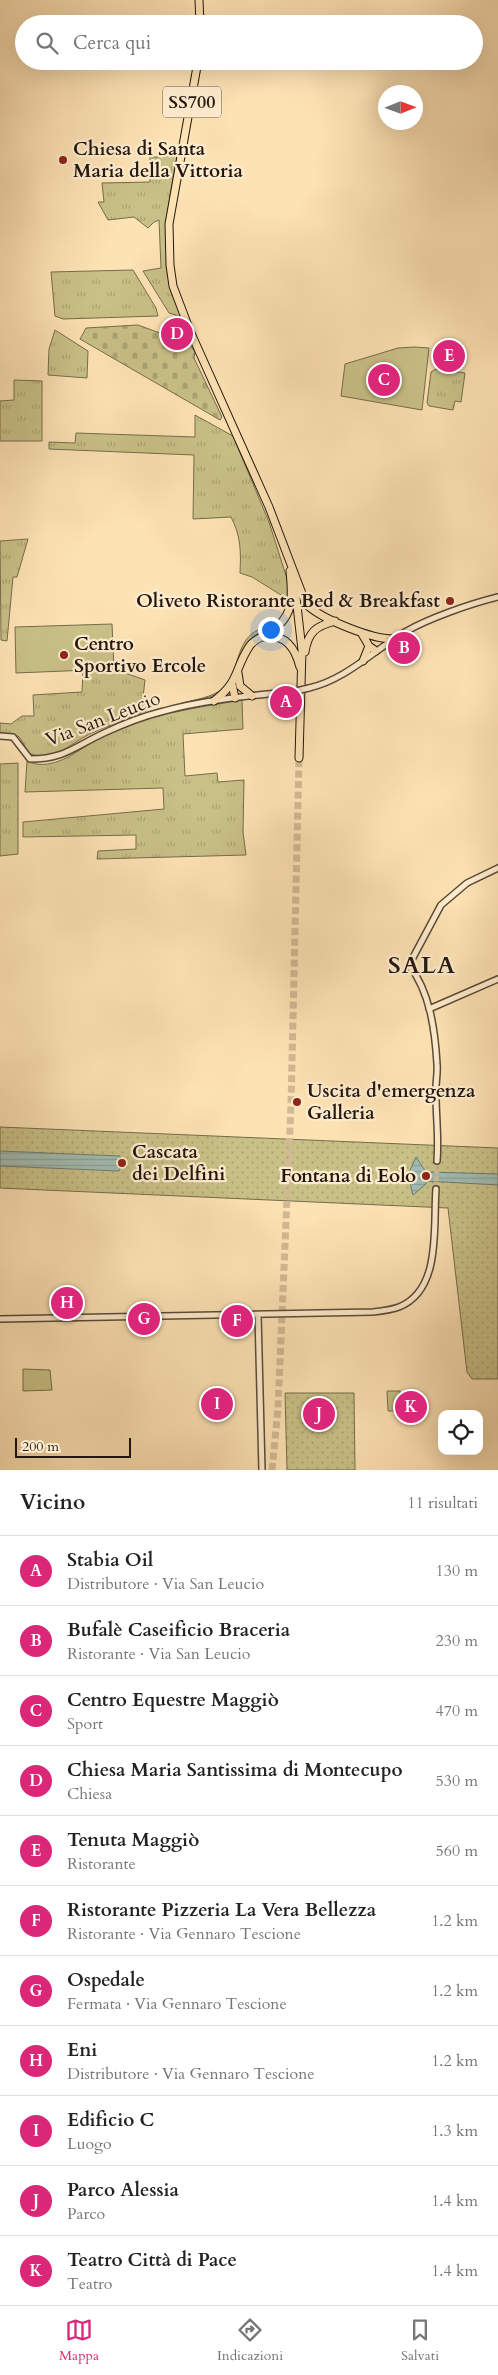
<!DOCTYPE html>
<html lang="it">
<head>
<meta charset="utf-8">
<style>
	:root { --surface:#fff; --page:#f6f6f6; --text:#222; --muted:#767676; --line:#e0e0e0; --accent:#db2777 }
	body { margin:0; font-family:Cardo,serif; background:var(--page); color:var(--text) }
	.controls { position:absolute; right:15px; bottom:15px; display:grid; overflow:hidden; border-radius:10px; box-shadow:0 5px 20px #0002 }
	.controls button { width:45px; height:45px; display:grid; place-items:center; padding:0; border:0; border-bottom:1px solid var(--line); background:var(--surface); color:var(--text); font:25px sans-serif }
	.compass { position:absolute; left:378px; top:85px; width:45px; height:45px; border-radius:50%; background:var(--surface); box-shadow:0 5px 20px #0002; rotate:89deg }
	.scale { position:absolute; left:15px; bottom:12px; width:116px; box-sizing:border-box; padding-left:5px; border:2px solid #23170f; border-top:0; font-size:14px; line-height:18px; white-space:nowrap; color:#23170f; -webkit-text-stroke:4px #feecce; paint-order:stroke }
	.you { position:absolute; left:270px; top:629px; width:18px; height:18px; margin:-12px; border:4px solid #fff; border-radius:50%; background:#1a73e8; box-shadow:0 0 0 8px #1a73e833 }
	.badge { display:grid; place-items:center; width:32px; height:32px; border-radius:50%; background:var(--accent); color:#fff; font-size:16px; font-weight:700 }
	.pin { position:absolute; translate:-50% -50%; border:2px solid #fff; box-shadow:0 1px 5px #0006 }
	.list { margin:0; padding:0; list-style:none }
	h2 { display:flex; justify-content:space-between; align-items:center; height:65px; margin:0; padding:0 20px; font-size:21px }
	h2 small { font-size:16px; font-weight:400; color:var(--muted) }
	.list li { display:grid; grid-template-columns:32px 1fr auto; gap:15px; align-items:center; box-sizing:border-box; height:70px; padding:0 20px; border-top:1px solid var(--line) }
	.list b { display:block; font-size:19px; white-space:nowrap }
	.list p { margin:0; font-size:16px; white-space:nowrap; color:var(--muted) }
	.list em { font-size:16px; font-style:normal; color:var(--muted) }
	.icon { flex:none; width:28px; height:28px; fill:none; stroke:currentColor; stroke-width:2; stroke-linecap:round; stroke-linejoin:round }
	.map { position:relative; flex:none; width:498px; height:1470px; overflow:hidden }
	.search { position:absolute; background:var(--surface); box-shadow:0 5px 20px #0002; left:15px; right:15px; top:15px; height:55px; display:flex; align-items:center; gap:12px; box-sizing:border-box; padding:0 18px; border-radius:28px; color:var(--muted); font-size:19px }
	.sheet { height:835px; background:var(--surface) }
	nav { display:flex; justify-content:space-around; align-items:center; box-sizing:border-box; height:70px; border-top:1px solid var(--line); background:var(--surface); font-size:14px; color:var(--muted) }
	nav a { display:grid; justify-items:center; gap:2px }
	nav .on { color:var(--accent) }
	.map>svg:first-child { display:block }
	.grass { fill:url(#grass-tufts); stroke:#766c4b }
	.cemetery { fill:url(#cemetery-stones); stroke:#766c4b }
	.park { fill:url(#park-dots); stroke:#766c4b }
	.pitch { fill:#c8c087; stroke:#766c4b }
	.water { fill:url(#water-rules); stroke:#6f7b71 }
	.lines { fill:none; stroke-linecap:round; stroke-linejoin:round }
	.tertiary-tunnel { stroke:#d1b993; stroke-width:5; stroke-dasharray:5 2.5; stroke-linecap:butt }
	.trunk-tunnel { stroke:#d1b993; stroke-width:7; stroke-dasharray:7 3.5; stroke-linecap:butt }
	.tertiary-casing { stroke:#5a4a38; stroke-width:8 }
	.trunk-casing { stroke:#23170f; stroke-width:9 }
	.tertiary { stroke:#feecce; stroke-width:5 }
	.trunk { stroke:#fde2b4; stroke-width:7 }
	.tertiary-bridge-casing { stroke:#5a4a38; stroke-width:8; stroke-linecap:butt }
	.tertiary-bridge { stroke:#feecce; stroke-width:5 }
	.poi-dot { fill:#8f2418; stroke:#feecce; stroke-width:2 }
	.labels { text-anchor:middle; dominant-baseline:central; stroke-width:4.5; stroke-linejoin:round; paint-order:stroke }
	.shield { fill:#feecce; stroke:#655748; stroke-width:1 }
	.shield-label { font-size:18px; font-weight:bold; fill:#23170f }
	.poi-label { font-size:19px; font-weight:bold; fill:#23170f; stroke:#feecce; text-anchor:start }
	.street-label { font-size:19px; fill:#23170f; stroke:#feecce }
	.district-label { font-size:24px; font-weight:bold; letter-spacing:1px; fill:#23170f; stroke:#feecce }
</style>
</head>
<body>
<div class="map">
<svg width="498" height="1470" viewBox="0 0 498 1470">
	<defs>
		<pattern id="grass-tufts" width="24" height="20" patternUnits="userSpaceOnUse" patternTransform="scale(1.25)"><rect width="24" height="20" fill="#c8c087"/><path d="M3 7l-1-3M5 7V3M7 7l1-3M15 17l-1-3M17 17v-4M19 17l1-3" fill="none" stroke="#aca473"/></pattern>
		<pattern id="cemetery-stones" width="16" height="16" patternUnits="userSpaceOnUse" patternTransform="scale(1.25)"><rect width="16" height="16" fill="#c8c087"/><path d="M2 7V4a2 2 0 0 1 4 0v3zM10 15v-3a2 2 0 0 1 4 0v3z" fill="#aca473"/></pattern>
		<pattern id="park-dots" width="8" height="8" patternUnits="userSpaceOnUse" patternTransform="scale(1.25)"><rect width="8" height="8" fill="#c8c087"/><path d="M2 2h.1M6 6h.1" fill="none" stroke="#aca473" stroke-width="1.8" stroke-linecap="round"/></pattern>
		<pattern id="water-rules" width="6" height="5" patternUnits="userSpaceOnUse" patternTransform="scale(1.25)"><rect width="6" height="5" fill="#a1bdb3"/><path d="M0 2.5h6" fill="none" stroke="#8aa299"/></pattern>
	</defs>
	<rect width="100%" height="100%" fill="#fde2b4"/>
	<filter id="stains"><feTurbulence type="fractalNoise" baseFrequency=".004" numOctaves="4"/><feColorMatrix values="0 0 0 0 .2 0 0 0 0 .09 0 0 0 0 .02 0 0 0 .5 -.17"/></filter>
	<radialGradient id="worn" r=".72"><stop offset=".6" stop-color="#630" stop-opacity="0"/><stop offset="1" stop-color="#630" stop-opacity=".3"/></radialGradient>
	<path class="grass" d="M171 149 178 151C166 216 157 258 183 322L181 323 178 321 176 315 169 313 143 271 161 268 159 220 154 222 148 228 134 217 108 220 98 202H104L102 183 150 182V157H158L159 150Z
		M133 270 156 308 158 316 63 319 55 316 51 272Z
		M55 330 88 351 87 378 48 375 49 349Z
		M436 369 465 373 461 402 455 401 453 410 429 406 427 403 431 372Z
		M14 380 42 381V441H0V401L14 400Z
		M195 415 233 436 269 522 289 585C290 604 287 621 268 629 261 632 253 635 249 641 227 667 243 691 201 699 194 700 189 703 182 703 194 700 213 697 222 689 236 677 236 654 246 640 262 619 279 635 289 600L252 577 240 573C241 552 241 536 231 517L193 519 194 455 49 449V442L75 443 76 433 195 437Z
		M28 539 17 577H13L7 641 1 640 0 541Z
		M114 669 145 680 143 697 146 711C128 719 109 725 92 733 74 741 53 763 31 754 25 751 24 741 18 736L0 733V723L11 724 22 716H34L33 695 82 692 83 671Z
		M242 700 243 729 183 734 185 776 217 773 218 782 244 780 243 832 246 855 97 859 98 851 136 849V835L23 837V822L164 809 163 788 25 792 27 761C48 771 70 757 87 745 134 716 190 709 242 700Z
		M18 763V854L0 856V764Z"/>
	<path class="cemetery" d="M138 325 168 336 179 329 195 352 194 358 222 417 220 420 80 339 86 328Z"/>
	<path class="park" d="M0 1127 498 1148V1379H472L467 1372 448 1208 0 1188Z
		M285 1393H354L355 1470H287Z"/>
	<path class="pitch" d="M414 347 429 348 422 410 341 396 345 364 398 348Z
		M112 624 114 669 16 673 15 627Z
		M23 1369 50 1370 52 1390 23 1391Z
		M387 1391H400L401 1411H388Z"/>
	<path class="water" d="M0 1151 120 1156 122 1164 119 1171 0 1166Z
		M416 1157 426 1172 498 1174V1185L426 1181V1184L413 1195 408 1175Z"/>
	<g class="lines">
		<path class="tertiary-tunnel" d="M436 1189 437 1161"/>
		<path class="trunk-tunnel" d="M272 1470 278 1408 291 1104 299 758"/>
		<g class="tertiary-casing">
			<path id="tertiary" d="M309 688C345 680 373 651 405 632 429 618 470 604 498 597
				M0 736 13 737 30 759C64 759 74 747 104 733 123 724 144 716 164 711 207 699 253 696 296 691
				M429 1009 498 979
				M437 1161C439 1138 436 1118 436 1095 435 1085 438 1074 437 1064 435 1030 430 992 409 965L441 905 467 883 498 868
				M258 1315 262 1470
				M0 1319 373 1312C382 1311 391 1310 399 1307 442 1290 433 1226 436 1189"/>
		</g>
		<g class="trunk-casing">
			<path id="trunk" d="M199 0 200 24
				M198 61 169 224 170 265 173 286 190 331 269 507 306 604C321 619 373 640 395 639
				M295 588 302 650 299 758
				M362 634 369 646 376 651
				M264 637C286 634 295 648 300 667
				M305 652C308 632 316 626 335 621
				M363 661 369 646
				M238 673 240 686 252 696
				M232 684 235 698
				M214 701C240 681 234 670 249 647 253 640 260 638 267 634 294 618 293 600 290 571"/>
		</g>
		<use href="#tertiary" class="tertiary"/>
		<use href="#trunk" class="trunk"/>
		<g class="tertiary-bridge-casing">
			<path id="tertiary-bridge" d="M296 691 309 688"/>
		</g>
		<use href="#tertiary-bridge" class="tertiary-bridge"/>
	</g>
	<g class="poi-dot">
		<circle cx="63" cy="160" r="5"/>
		<circle cx="450" cy="601" r="5"/>
		<circle cx="64" cy="655" r="5"/>
		<circle cx="297" cy="1102" r="5"/>
		<circle cx="122" cy="1163" r="5"/>
		<circle cx="426" cy="1176" r="5"/>
	</g>
	<g class="labels">
		<rect class="shield" x="163" y="86.5" width="58" height="31" rx="4"/>
		<g class="shield-label">
			<text x="192" y="102">SS700</text>
		</g>
		<g class="poi-label">
			<text x="73" y="149">Chiesa di Santa<tspan x="73" dy="22">Maria della Vittoria</tspan></text>
			<text x="440" y="601" text-anchor="end">Oliveto Ristorante Bed &amp; Breakfast</text>
			<text x="74" y="644">Centro<tspan x="74" dy="22">Sportivo Ercole</tspan></text>
			<text x="307" y="1091">Uscita d'emergenza<tspan x="307" dy="22">Galleria</tspan></text>
			<text x="132" y="1152">Cascata<tspan x="132" dy="22">dei Delfini</tspan></text>
			<text x="416" y="1176" text-anchor="end">Fontana di Eolo</text>
		</g>
		<g class="street-label">
			<text transform="translate(103 719) rotate(-21)">Via San Leucio</text>
		</g>
		<g class="district-label">
			<text x="422" y="965">SALA</text>
		</g>
	</g>
	<rect width="100%" height="100%" filter="url(#stains)"/>
	<rect width="100%" height="100%" fill="url(#worn)"/>
</svg>
<div class="controls">
<button><svg class="icon" aria-label="locate" viewBox="0 0 24 24"><circle cx="12" cy="12" r="6"/><path d="M12 2v4M12 18v4M2 12h4M18 12h4"/></svg></button>
</div>
<svg class="compass" viewBox="-18 -18 36 36"><path d="M0-13l5 13h-10z" fill="#e53935"/><path d="M0 13l5-13h-10z" fill="#767676"/></svg>
<div class="scale">200 m</div>
<div class="you"></div>
<div class="pin badge" style="left:286px;top:702px">A</div>
<div class="pin badge" style="left:404px;top:648px">B</div>
<div class="pin badge" style="left:384px;top:380px">C</div>
<div class="pin badge" style="left:177px;top:334px">D</div>
<div class="pin badge" style="left:449px;top:356px">E</div>
<div class="pin badge" style="left:237px;top:1321px">F</div>
<div class="pin badge" style="left:144px;top:1319px">G</div>
<div class="pin badge" style="left:67px;top:1303px">H</div>
<div class="pin badge" style="left:217px;top:1404px">I</div>
<div class="pin badge" style="left:319px;top:1414px">J</div>
<div class="pin badge" style="left:411px;top:1407px">K</div>
<div class="search"><svg class="icon" aria-label="search" viewBox="0 0 24 24"><circle cx="10" cy="10" r="6"/><path d="M15 15l6 6"/></svg>Cerca qui</div>
</div>
<section class="sheet">
<h2>Vicino<small>11 risultati</small></h2>
<ul class="list">
<li><span class="badge">A</span><div><b>Stabia Oil</b><p>Distributore · Via San Leucio</p></div><em>130 m</em></li>
<li><span class="badge">B</span><div><b>Bufalè Caseificio Braceria</b><p>Ristorante · Via San Leucio</p></div><em>230 m</em></li>
<li><span class="badge">C</span><div><b>Centro Equestre Maggiò</b><p>Sport</p></div><em>470 m</em></li>
<li><span class="badge">D</span><div><b>Chiesa Maria Santissima di Montecupo</b><p>Chiesa</p></div><em>530 m</em></li>
<li><span class="badge">E</span><div><b>Tenuta Maggiò</b><p>Ristorante</p></div><em>560 m</em></li>
<li><span class="badge">F</span><div><b>Ristorante Pizzeria La Vera Bellezza</b><p>Ristorante · Via Gennaro Tescione</p></div><em>1.2 km</em></li>
<li><span class="badge">G</span><div><b>Ospedale</b><p>Fermata · Via Gennaro Tescione</p></div><em>1.2 km</em></li>
<li><span class="badge">H</span><div><b>Eni</b><p>Distributore · Via Gennaro Tescione</p></div><em>1.2 km</em></li>
<li><span class="badge">I</span><div><b>Edificio C</b><p>Luogo</p></div><em>1.3 km</em></li>
<li><span class="badge">J</span><div><b>Parco Alessia</b><p>Parco</p></div><em>1.4 km</em></li>
<li><span class="badge">K</span><div><b>Teatro Città di Pace</b><p>Teatro</p></div><em>1.4 km</em></li>
</ul>
</section>
<nav>
<a class="on"><svg class="icon" aria-label="map" viewBox="0 0 24 24"><path d="M3 6l6-2 6 2 6-2v14l-6 2-6-2-6 2zM9 4v14M15 6v14"/></svg>Mappa</a>
<a><svg class="icon" aria-label="directions" viewBox="0 0 24 24"><path d="M12 3l9 9-9 9-9-9zM9 14v-3h6M13 9l2 2-2 2"/></svg>Indicazioni</a>
<a><svg class="icon" aria-label="saved" viewBox="0 0 24 24"><path d="M7 4h10v16l-5-4-5 4z"/></svg>Salvati</a>
</nav>
</body>
</html>
